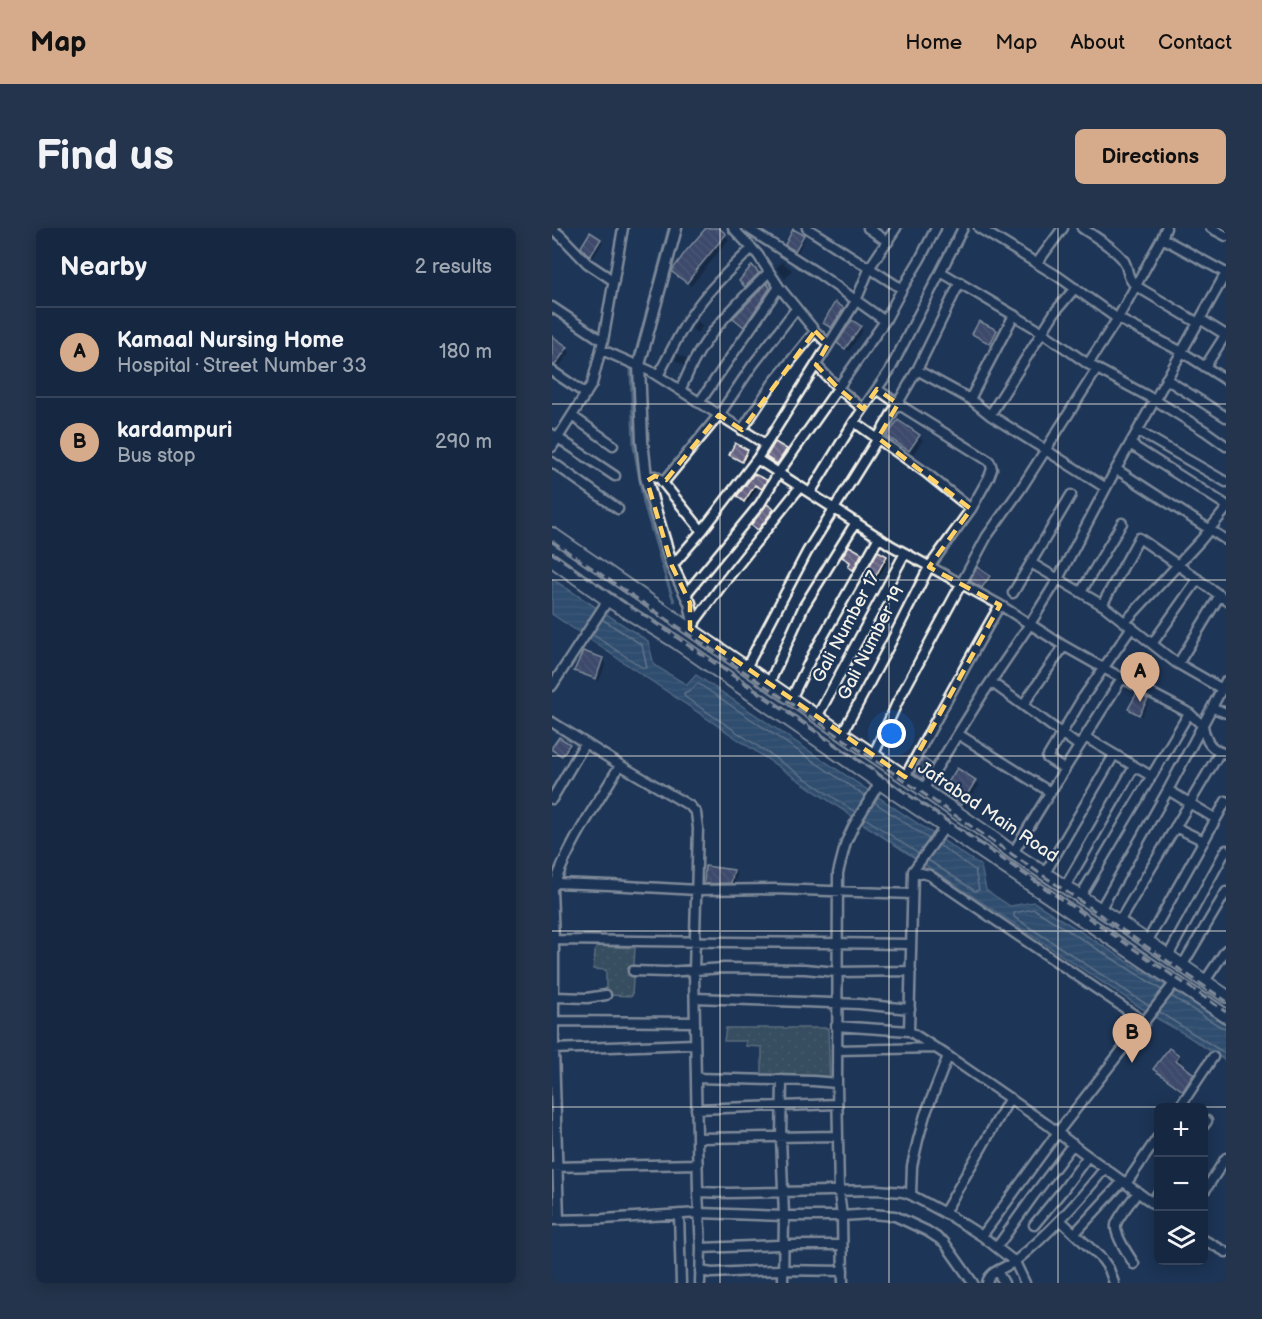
<!DOCTYPE html>
<html lang="en">
<head>
<meta charset="utf-8">
<style>
	:root { --surface:#162841; --page:#23344c; --text:#f1f3f6; --muted:#9ea6b1; --line:#35445a; --accent:#d6ab8b }
	body { margin:0; font-family:"Balsamiq Sans",sans-serif; background:var(--page); color:var(--text) }
	.controls { position:absolute; right:18px; bottom:18px; display:grid; overflow:hidden; border-radius:9px; box-shadow:0 3px 15px #0003 }
	.controls button { width:54px; height:54px; display:grid; place-items:center; padding:0; border:0; border-bottom:2px solid var(--line); background:var(--surface); color:var(--text); font:30px sans-serif }
	.you { position:absolute; left:340px; top:506px; width:21px; height:21px; margin:-15px; border:4px solid #fff; border-radius:50%; background:#1a73e8; box-shadow:0 0 0 9px #1a73e833 }
	.badge { display:grid; place-items:center; width:39px; height:39px; border-radius:50%; background:var(--accent); color:#111; font-size:20px; font-weight:700 }
	.pin { position:absolute; translate:-50% -50px; filter:drop-shadow(0 2px 3px #0008) }
	.pin::after { content:''; position:absolute; top:32px; width:21px; height:18px; background:inherit; clip-path:polygon(0 0,100% 0,50% 100%) }
	.list { margin:0; padding:0; list-style:none }
	h2 { display:flex; justify-content:space-between; align-items:center; height:78px; margin:0; padding:0 24px; font-size:26px }
	h2 small { font-size:20px; font-weight:400; color:var(--muted) }
	.list li { display:grid; grid-template-columns:39px 1fr auto; gap:18px; align-items:center; box-sizing:border-box; height:90px; padding:0 24px; border-top:2px solid var(--line) }
	.list b { display:block; font-size:22px; white-space:nowrap }
	.list p { margin:0; font-size:20px; white-space:nowrap; color:var(--muted) }
	.list em { font-size:20px; font-style:normal; color:var(--muted) }
	.icon { flex:none; width:33px; height:33px; fill:none; stroke:currentColor; stroke-width:2; stroke-linecap:round; stroke-linejoin:round }
	.map { position:relative; flex:none; width:674px; height:1055px; overflow:hidden; border-radius:9px }
	header { display:flex; align-items:center; gap:36px; box-sizing:border-box; height:84px; padding:0 30px; background:var(--accent); color:#111 }
	header strong { font-size:28px }
	nav { display:flex; gap:33px; margin-inline-start:auto; font-size:21px }
	.intro { display:flex; align-items:center; justify-content:space-between; box-sizing:border-box; height:144px; padding:0 36px }
	h1 { margin:0; font-size:42px }
	.button { padding:15px 27px; border-radius:9px; background:var(--accent); color:#111; font-size:21px; font-weight:700 }
	main { display:flex; gap:36px; padding:0 36px }
	aside { flex:1; background:var(--surface); border-radius:9px; box-shadow:0 3px 15px #0003 }
	.map>svg:first-child { display:block }
	.park { fill:url(#park-dots); stroke:#a4afa9; stroke-width:1.5 }
	.water { fill:url(#water-rules); stroke:#8aa1b1; stroke-width:1.5 }
	.shadow { fill:#0007 }
	.lines { fill:none; stroke-linecap:round; stroke-linejoin:round }
	.shore { stroke:#aebbc3; stroke-width:1.5 }
	.stream { stroke:#8aa1b1; stroke-width:3 }
	.building { fill:url(#building-back-hatch); stroke:#f4f1e8; stroke-width:1.5 }
	.minor-casing { stroke:#f4f1e8; stroke-width:13 }
	.tertiary-casing { stroke:#f4f1e8; stroke-width:15 }
	.secondary-casing { stroke:#f4f1e8; stroke-width:16 }
	.minor { stroke:#1d3557; stroke-width:8 }
	.tertiary { stroke:#1d3557; stroke-width:10 }
	.secondary { stroke:#1d3557; stroke-width:12 }
	.rail { stroke:#f4f1e8; stroke-width:3; stroke-dasharray:9 4.5; stroke-linecap:butt }
	.marked { fill:none; stroke:#ffd166; stroke-width:4.5; stroke-dasharray:12 8; stroke-linejoin:round }
	.grid { fill:none; stroke:#f4f1e8; stroke-width:1.5; stroke-opacity:0.55 }
	.labels { text-anchor:middle; dominant-baseline:central; stroke-width:4.5; stroke-linejoin:round; paint-order:stroke }
	.street-label { font-size:18px; fill:#f4f1e8; stroke:#1d3557 }
</style>
</head>
<body>
<header>
<strong>Map</strong>
<nav><a>Home</a><a>Map</a><a>About</a><a>Contact</a></nav>
</header>
<div class="intro"><h1>Find us</h1><a class="button">Directions</a></div>
<main>
<aside>
<h2>Nearby<small>2 results</small></h2>
<ul class="list">
<li><span class="badge">A</span><div><b>Kamaal Nursing Home</b><p>Hospital · Street Number 33</p></div><em>180 m</em></li>
<li><span class="badge">B</span><div><b>kardampuri</b><p>Bus stop</p></div><em>290 m</em></li>
</ul>
</aside>
<div class="map">
<svg width="674" height="1055" viewBox="0 0 674 1055">
	<defs>
		<pattern id="park-dots" width="8" height="8" patternUnits="userSpaceOnUse" patternTransform="scale(1.5)"><rect width="8" height="8" fill="#546d6a"/><path d="M2 2h.1M6 6h.1" fill="none" stroke="#6d827f" stroke-width="1.8" stroke-linecap="round"/></pattern>
		<pattern id="water-rules" width="6" height="5" patternUnits="userSpaceOnUse" patternTransform="scale(1.5)"><rect width="6" height="5" fill="#446b8c"/><path d="M0 2.5h6" fill="none" stroke="#60819c"/></pattern>
		<pattern id="building-back-hatch" width="6" height="6" patternUnits="userSpaceOnUse" patternTransform="scale(1.5)"><rect width="6" height="6" fill="#666484"/><path d="M-1 5l2 2M0 0l6 6M5-1l2 2" fill="none" stroke="#7c7b95"/></pattern>
	</defs>
	<rect width="100%" height="100%" fill="#1d3557"/>
	<filter id="ink" filterUnits="userSpaceOnUse"><feTurbulence type="fractalNoise" baseFrequency=".0167" numOctaves="2"/><feDisplacementMap in="SourceGraphic" scale="12" xChannelSelector="R" yChannelSelector="G"/><feConvolveMatrix kernelMatrix="1 2 1 2 8 2 1 2 1" color-interpolation-filters="sRGB"/></filter>
	<g filter="url(#ink)">
		<path class="park" d="M44 718 83 720 80 768 54 767V742L41 741Z
			M174 800H276L278 858H219L210 855V819L194 818V813H172Z"/>
		<path class="water" d="M0 351 96 413 102 437 135 457 144 447 429 638 434 662 458 678 482 674 674 796V833L631 805 606 791 313 597 0 386Z"/>
		<path class="shadow" d="M156 0H164L177 11 139 58 125 48Z
			M38 6 51 14 41 30 31 19Z
			M251 8 253 10 246 24 237 18Z
			M230 34 240 42 233 51 224 40Z
			M200 40 208 48 196 60 189 53Z
			M215 58 221 64 195 101 183 90Z
			M291 81 293 83 282 101 275 97Z
			M145 93 151 98 145 105 140 101Z
			M308 99 311 102 297 123 290 119Z
			M444 104 446 106 440 117 424 108Z
			M0 110 18 124 7 139 0 134Z
			M126 126 138 133 135 139 123 132Z
			M346 194 371 212 361 226 340 211Z
			M224 216 236 224 227 237 218 231Z
			M184 217 197 226 192 235 178 227Z
			M202 247 216 256 212 262 206 258 195 275 189 270Z
			M216 278 225 286 210 305 204 300Z
			M297 320 312 329 304 343 300 341V335L291 329Z
			M327 325 336 332 325 352 317 348Z
			M437 349 439 351 432 361 422 355Z
			M50 431 54 435 47 453 28 446 24 443Z
			M595 472 597 474 590 488 580 483Z
			M17 517 19 519 12 529 3 523Z
			M379 537 381 539 373 552 366 547Z
			M423 553 427 557 413 579 392 564Z
			M181 644 185 647 182 658 158 659 154 655Z
			M626 828 629 832 627 836 645 850 635 865 607 845Z"/>
		<g class="lines">
			<path class="shore" d="M40 406 91 440H95L90 417 50 391
				M322 574 377 611
				M303 584 133 469 132 465 139 462 145 456H147L313 568
				M313 590 367 626
				M376 632 423 663 427 662 423 642 387 617
				M619 768 669 799 674 800
				M597 778 462 689V685L482 681 610 762
				M607 784 674 826"/>
			<path class="stream" d="M117 0 79 143 82 219 92 275 114 350 122 373"/>
		</g>
		<path class="building" d="M154 0H167L174 6 147 39 135 55 120 44 121 41 134 23Z
			M241 1 252 7 243 23 233 17Z
			M38 4 49 11 38 29 29 19Z
			M200 37 207 45 193 59 187 53Z
			M215 55 218 60 192 99 181 90Z
			M283 74 292 80 279 100 271 95Z
			M300 92 309 98 293 121 285 115Z
			M427 93 445 102 438 116 420 106Z
			M0 108 16 119 3 137H0Z
			M346 192 368 207 357 223 335 208Z
			M223 214 235 221 225 236 214 229Z
			M183 215 196 222 190 234 177 227Z
			M202 246 215 252 210 261 203 257 192 274 185 268Z
			M215 276 222 281 206 302 199 297Z
			M297 318 310 325 301 342 296 339 298 334 290 329Z
			M326 323 335 328 322 351 313 346Z
			M425 339 438 348 430 360 418 353Z
			M31 423 51 430 44 451 22 443Z
			M585 465 596 471 587 487 576 481Z
			M7 509 18 516 10 528 0 522V519Z
			M371 530 380 536 370 551 362 545Z
			M405 540 424 552 409 577 390 564Z
			M153 638 182 642 179 655 152 656Z
			M617 820 627 827 624 832 642 846 631 863 601 841Z"/>
		<g class="lines">
			<g class="minor-casing">
				<path id="minor" d="M181 0 206 27 227 59 263 103 276 116
					M195 0 267 46 333 93
					M255 0 350 61
					M316 0 336 14
					M427 0 507 49 563 89 630 124 674 152
					M530 0C542 8 564 21 572 33 577 42 574 49 584 58L646 95
					M659 0 674 8
					M0 1 9 8 35 35 62 53
					M610 10 614 0
					M485 35 511 0
					M389 44 490 104 536 136 603 172 653 203 674 218
					M0 79 51 113
					M648 91 674 107
					M50 122 98 143 213 216
					M536 136 566 90 610 10 674 45
					M264 137 286 160 311 181
					M653 139 674 106
					M365 142 418 171 438 187 554 260
					M0 143 34 166
					M106 148C119 123 131 97 148 75 163 55 182 38 200 20
					M614 151 674 189
					M128 162C133 153 137 142 142 133 159 100 191 70 217 44
					M418 171 462 87
					M147 175 227 59
					M438 187 503 84 523 60
					M20 188 61 217
					M302 194 373 244 419 281
					M190 202 221 155 263 103
					M586 203 674 254
					M0 206 63 248
					M578 216 674 277
					M0 219 40 156 51 113 71 0
					M205 231 340 318 448 377 512 418 551 440 637 485 651 498
					M0 234 66 281
					M564 241 674 312
					M95 253 100 248H103L108 251 150 303
					M111 255 167 187 200 138 244 81
					M258 265 302 194 338 142 411 0
					M479 335 552 378 623 434 670 461
					M120 338 150 303 205 231 304 73 318 39 344 0
					M529 364 570 295
					M461 365 519 267
					M134 366 208 276 227 244 333 93 350 61 368 31 384 0
					M550 377 587 310 626 337 674 372
					M573 394 649 312 674 281
					M142 395 170 357 248 259
					M600 416 646 351
					M626 436 668 367
					M194 440 255 324 320 220 365 142 408 54
					M439 454 527 518
					M217 456 252 378 304 294
					M0 458 56 372
					M239 471 260 428 327 309
					M471 477 512 418
					M661 480 674 485
					M265 489 353 325
					M0 494 68 537 138 578 144 585 146 600 142 743 146 964 149 1020 148 1055
					M651 498C654 514 658 521 674 526
					M290 506 338 416 377 339 419 281 437 249 440 241 439 237 437 233 346 176 325 161
					M406 506 498 564
					M533 509 599 548
					M321 528 345 475 435 308 468 262 545 141
					M512 541 495 530 530 471 580 399
					M353 549C384 492 415 434 448 377
					M371 562 432 464 478 396 506 351 564 241 674 45
					M616 562 664 591
					M0 571 33 515
					M623 599 652 613
					M461 625 489 579 570 450
					M361 643 377 647 593 794
					M493 645 562 527
					M3 655 57 657 145 662 223 661 360 666
					M2 658C17 615 45 576 68 537
					M513 659 582 539
					M0 661 2 712V821L7 992
					M528 669 637 485
					M548 682 616 562 674 453
					M567 694 668 524
					M2 712 359 716
					M595 714 674 573
					M616 728 674 622
					M630 738 674 664
					M81 743 114 744 172 740 253 741 285 744 359 743
					M653 753 674 722
					M3 769 35 770 54 767
					M143 770 307 776 358 781
					M2 793 143 794
					M284 798 357 803 396 828 496 897 529 923 606 979
					M357 803 361 643 393 599
					M0 821 143 816
					M285 822 383 820
					M144 850 261 853 285 855
					M230 852 229 909 232 988 231 1055
					M627 880 661 829
					M144 881 285 876
					M652 897 655 893
					M145 910 286 908
					M0 939 146 936
					M574 956 606 909
					M146 964 176 965 325 962 351 964 359 967 400 989 430 1008 463 1034 473 1055
					M652 964 674 930
					M359 967 360 938 366 912 373 887 396 828
					M600 975 606 965
					M392 985 458 870
					M127 986 129 1055
					M0 992 51 991 147 985 232 988H290L319 986 343 988 375 1003 392 1014 421 1055
					M508 992 550 1031 557 1041 562 1055
					M482 997 511 962 536 928
					M523 1005 571 953
					M430 1008 506 904 624 753
					M652 1012 674 1024
					M445 1019 482 967 521 916
					M149 1020 226 1017H290
					M582 1036C577 1027 562 1007 564 997 565 990 581 971 586 964
					M148 1043 160 1045 226 1042 291 1043
					M445 1043 452 1055
					M291 1055 290 988 287 964 285 855 286 645 294 614 302 597 328 554
					M435 1055C438 1041 456 1040 466 1031 499 1004 527 973 553 940"/>
			</g>
			<g class="tertiary-casing">
				<path id="tertiary" d="M124 0 87 137 90 213 94 249 101 275 120 338 138 375 142 395 138 401"/>
			</g>
			<g class="secondary-casing">
				<path id="secondary" d="M0 306 433 604 461 625 567 694 674 768
					M0 332 56 372 124 414 341 564 674 788"/>
			</g>
			<use href="#minor" class="minor"/>
			<use href="#tertiary" class="tertiary"/>
			<use href="#secondary" class="secondary"/>
			<path class="rail" d="M0 313 337 542 674 773
				M0 325 332 550 674 784"/>
		</g>
	</g>
	<path d="M0 0H674V1055H0ZM263 103 276 116 264 137 286 160 311 181 325 161 346 176 326 210 419 281 377 339 448 377 353 549 138 401V375L120 338 95 253 103 248 114 252 167 187 190 202Z" fill="#1d3557" fill-opacity=".55" fill-rule="evenodd"/>
	<path class="marked" d="M263 103 276 116 264 137 286 160 311 181 325 161 346 176 326 210 419 281 377 339 448 377 353 549 138 401V375L120 338 95 253 103 248 114 252 167 187 190 202Z"/>
	<path class="grid" d="M168 0V1055M337 0V1055M506 0V1055M0 176H674M0 352H674M0 528H674M0 703H674M0 879H674"/>
	<g class="labels">
		<g class="street-label">
			<text transform="translate(294 399) rotate(-62)">Gali Number 17</text>
			<text transform="translate(319 415) rotate(-63)">Gali Number 19</text>
			<text transform="translate(436 584) rotate(34)">Jafrabad Main Road</text>
		</g>
	</g>
</svg>
<div class="controls">
<button>+</button>
<button>−</button>
<button><svg class="icon" aria-label="layers" viewBox="0 0 24 24"><path d="M12 4l9 5-9 5-9-5zM3 14l9 5 9-5"/></svg></button>
</div>
<div class="you"></div>
<div class="pin badge" style="left:588px;top:474px">A</div>
<div class="pin badge" style="left:580px;top:835px">B</div>
</div>
</main>
</body>
</html>
